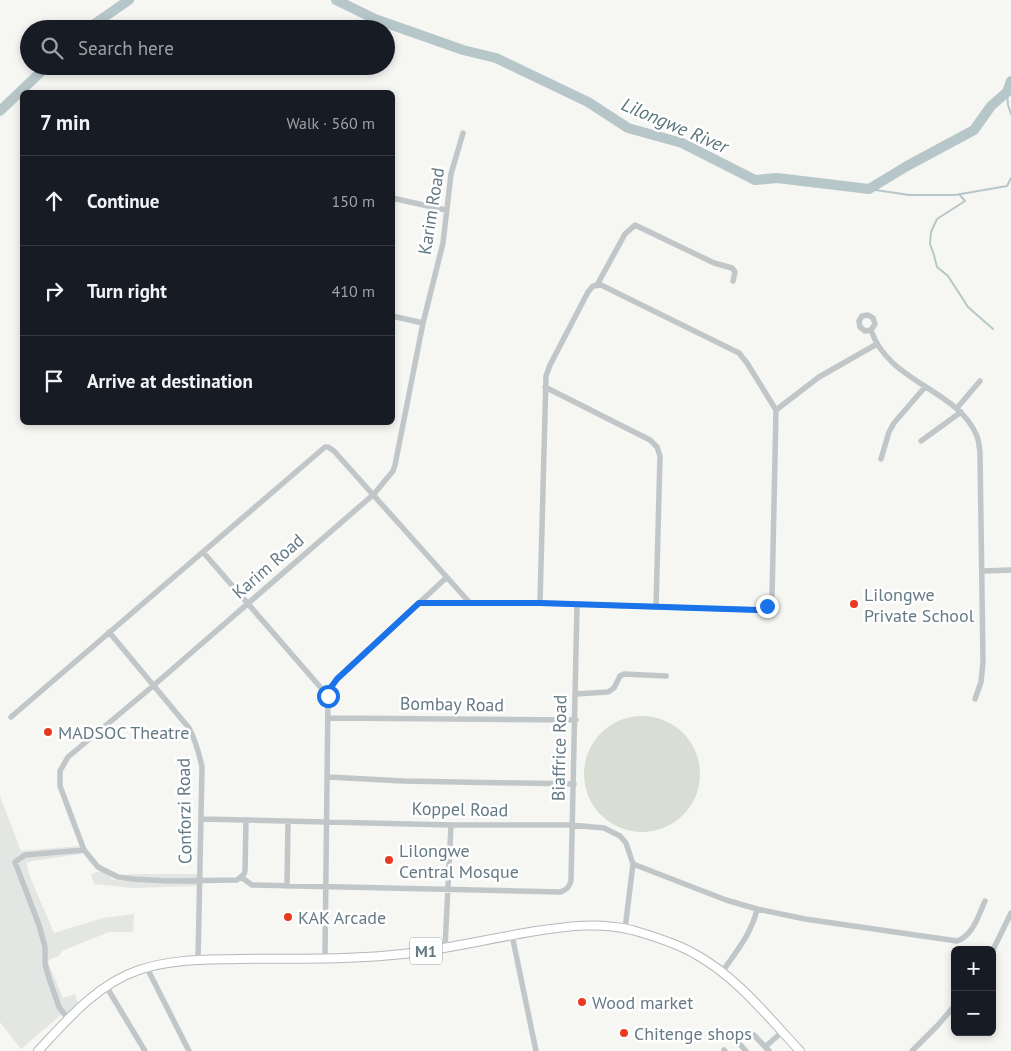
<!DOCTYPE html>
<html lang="en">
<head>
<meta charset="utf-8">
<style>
	:root { --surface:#171b24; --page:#20242c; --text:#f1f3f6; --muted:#9ea1a6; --line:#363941 }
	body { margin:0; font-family:"PT Sans",sans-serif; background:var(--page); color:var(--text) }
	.controls { position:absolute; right:15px; bottom:15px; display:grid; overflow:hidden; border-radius:8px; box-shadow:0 2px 8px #0003 }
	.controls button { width:45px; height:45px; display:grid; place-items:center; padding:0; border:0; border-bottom:1px solid var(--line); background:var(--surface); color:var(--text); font:25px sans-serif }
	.stop { position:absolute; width:15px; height:15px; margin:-11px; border:4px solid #1a73e8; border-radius:50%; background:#fff }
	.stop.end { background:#1a73e8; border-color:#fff; box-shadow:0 1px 5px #0008 }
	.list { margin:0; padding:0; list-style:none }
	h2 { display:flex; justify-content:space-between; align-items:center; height:65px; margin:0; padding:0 20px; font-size:21px }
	h2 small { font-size:16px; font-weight:400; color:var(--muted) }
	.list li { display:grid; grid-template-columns:32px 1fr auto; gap:15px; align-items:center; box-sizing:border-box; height:90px; padding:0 20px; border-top:1px solid var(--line) }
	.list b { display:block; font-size:19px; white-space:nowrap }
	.list em { font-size:16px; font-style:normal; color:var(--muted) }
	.icon { flex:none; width:28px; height:28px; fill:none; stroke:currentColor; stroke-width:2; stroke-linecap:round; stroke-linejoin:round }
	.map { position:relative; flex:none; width:1011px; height:1051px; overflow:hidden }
	.search { position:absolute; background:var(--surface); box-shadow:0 2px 8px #0003; left:20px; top:20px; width:375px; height:55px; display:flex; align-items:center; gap:12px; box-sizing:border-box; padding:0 18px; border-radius:28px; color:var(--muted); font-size:19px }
	.panel { position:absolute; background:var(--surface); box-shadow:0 2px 8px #0003; left:20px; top:90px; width:375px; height:335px; border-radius:8px }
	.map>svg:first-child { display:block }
	.built { fill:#e4e6e4 }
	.green { fill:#d8ded4 }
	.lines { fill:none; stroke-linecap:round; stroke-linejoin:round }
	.stream { stroke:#b7c7c9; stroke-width:2 }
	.river { stroke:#b7c7c9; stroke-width:10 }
	.highway-casing { stroke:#b4b9bc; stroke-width:10 }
	.minor { stroke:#c1c7c9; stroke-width:5.5 }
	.highway { stroke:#fff; stroke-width:8 }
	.route { stroke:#1a73e8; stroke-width:6 }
	.poi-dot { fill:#e93a20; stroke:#fff; stroke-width:2 }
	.labels { text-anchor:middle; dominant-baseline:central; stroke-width:5; stroke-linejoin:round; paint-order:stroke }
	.shield { fill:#fff; stroke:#92a2aa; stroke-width:1 }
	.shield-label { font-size:16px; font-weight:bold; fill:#647a85 }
	.street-label { font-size:18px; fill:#647a85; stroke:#fff }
	.poi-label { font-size:18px; fill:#647a85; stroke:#fff; text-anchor:start }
	.water-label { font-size:19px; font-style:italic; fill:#5b767b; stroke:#fff }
</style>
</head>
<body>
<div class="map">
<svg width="1011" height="1051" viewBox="0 0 1011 1051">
	<rect width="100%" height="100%" fill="#f6f6f3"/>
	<path class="built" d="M0 796 21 851 80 846 81 854 26 862 30 877 54 933 103 918 134 914 133 932H109L62 951 59 956 50 959 48 962 63 998 75 994 78 1004 65 1015H61L21 1049 0 1022Z
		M103 871 110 875 111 879 124 881 128 874H197V886L133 888 94 884 91 875 96 872Z"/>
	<path class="green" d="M584 774a58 58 0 1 1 116 0a58 58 0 1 1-116 0Z"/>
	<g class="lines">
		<path class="stream" d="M1007 92 1008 105 1011 114
			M869 189 909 195H955L1007 186 1011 178
			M959 194 965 201 937 219 931 232 930 244 934 255 937 267 948 276 968 307 993 329"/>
		<path class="river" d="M336 0 375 19 463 50 496 58 588 102 628 128 682 143 755 180 777 178 869 189 907 166 974 130 991 106 1007 92 1011 81
			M87 29 129 0
			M0 111 47 66"/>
		<g class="highway-casing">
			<path id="highway" d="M38 1051C67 1020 97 984 139 970 171 959 204 960 239 959 293 958 349 960 403 954 448 949 492 938 536 931 569 926 599 922 632 930 653 936 676 943 695 954 737 977 768 1017 800 1051"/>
		</g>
		<path class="minor" d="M392 198 446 210
			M597 285 625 234 635 225 714 263 732 268 735 272 733 281
			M392 316 423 323
			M871 330 875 324 873 318 868 315 862 316 859 321 860 327 865 331 871 330C888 382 956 389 976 434 979 439 979 446 980 453L983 662 981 682 975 699
			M545 387 650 440 657 447 660 456 656 607
			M957 408 980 381
			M776 410 819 377 877 344
			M921 441 961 412
			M881 459 889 432 894 423 925 387
			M203 552 328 696
			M982 571 1011 570
			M419 603 446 578
			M109 632 189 728C196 741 199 753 202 767L198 960
			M576 694 608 692 614 688 620 676 624 674 666 676
			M11 717 325 447H328L334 451 469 602
			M329 718 576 720
			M328 777 403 781 574 784
			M201 819 451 825H572L604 828 620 836 626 843 633 864 625 929
			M246 820 245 871 244 874 237 880 167 881 133 879 118 877 98 867 84 850 60 786V771L68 757 153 686 374 494 393 471 395 465 423 323 443 243 451 174 463 133
			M633 864 726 900 757 909 805 919 957 941C973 936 979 914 985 901
			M241 877 252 885 560 892C567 890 569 887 571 881L577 605
			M287 886 288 821
			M512 935 536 1051
			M445 948 451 825
			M992 952 1011 913
			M325 957 328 696 331 686 337 679 419 603H540L758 610C765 608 770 605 772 598L776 410 747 363 739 353 601 285 593 286 588 292 550 365 546 376 540 603
			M147 968 189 1051
			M722 972C736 952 752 933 757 909
			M106 986 145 1051
			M68 1019 59 1007 49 978 45 964V947L39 925 15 862 25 855 84 850
			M754 1035 769 1051
			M736 1040 746 1051
			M765 1047 782 1032
			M724 1050 725 1051
			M912 1051 938 1025 955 1005"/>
		<use href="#highway" class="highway"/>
	</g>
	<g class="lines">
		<path class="route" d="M328 696 332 686 337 679 419 603H540L758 610 767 606"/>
	</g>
	<g class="poi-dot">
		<circle cx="854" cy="604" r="5"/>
		<circle cx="48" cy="732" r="5"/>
		<circle cx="389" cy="860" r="5"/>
		<circle cx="288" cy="917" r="5"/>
		<circle cx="582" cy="1002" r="5"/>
		<circle cx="624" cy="1033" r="5"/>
	</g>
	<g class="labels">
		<rect class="shield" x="410" y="937.5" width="32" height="27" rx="4"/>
		<g class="shield-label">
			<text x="426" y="951">M1</text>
		</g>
		<g class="street-label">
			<text transform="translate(431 211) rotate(-81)">Karim Road</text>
			<text transform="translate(268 566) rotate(-41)">Karim Road</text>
			<text transform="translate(452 704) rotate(1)">Bombay Road</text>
			<text transform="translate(559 748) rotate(-89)">Biaffrice Road</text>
			<text transform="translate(460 809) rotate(1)">Koppel Road</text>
			<text transform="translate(184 811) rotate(-91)">Conforzi Road</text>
		</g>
		<g class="poi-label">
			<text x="864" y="594">Lilongwe<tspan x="864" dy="21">Private School</tspan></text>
			<text x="58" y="732">MADSOC Theatre</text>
			<text x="399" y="850">Lilongwe<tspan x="399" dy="21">Central Mosque</tspan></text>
			<text x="298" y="917">KAK Arcade</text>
			<text x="592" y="1002">Wood market</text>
			<text x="634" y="1033">Chitenge shops</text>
		</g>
		<g class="water-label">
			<text transform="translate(675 125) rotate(23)">Lilongwe River</text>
		</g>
	</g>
</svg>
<div class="controls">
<button>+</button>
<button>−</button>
</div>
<div class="stop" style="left:328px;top:696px"></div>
<div class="stop end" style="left:767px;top:606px"></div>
<div class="search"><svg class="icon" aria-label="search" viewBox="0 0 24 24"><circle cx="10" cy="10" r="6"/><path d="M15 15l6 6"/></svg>Search here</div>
<section class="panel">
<h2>7 min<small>Walk · 560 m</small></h2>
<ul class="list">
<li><svg class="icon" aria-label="ahead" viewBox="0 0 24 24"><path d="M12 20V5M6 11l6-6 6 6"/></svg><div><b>Continue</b></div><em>150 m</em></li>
<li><svg class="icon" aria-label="right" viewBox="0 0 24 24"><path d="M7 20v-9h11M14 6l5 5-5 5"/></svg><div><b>Turn right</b></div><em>410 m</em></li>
<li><svg class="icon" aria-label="arrive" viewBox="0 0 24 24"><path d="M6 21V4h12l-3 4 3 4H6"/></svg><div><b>Arrive at destination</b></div></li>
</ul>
</section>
</div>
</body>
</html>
